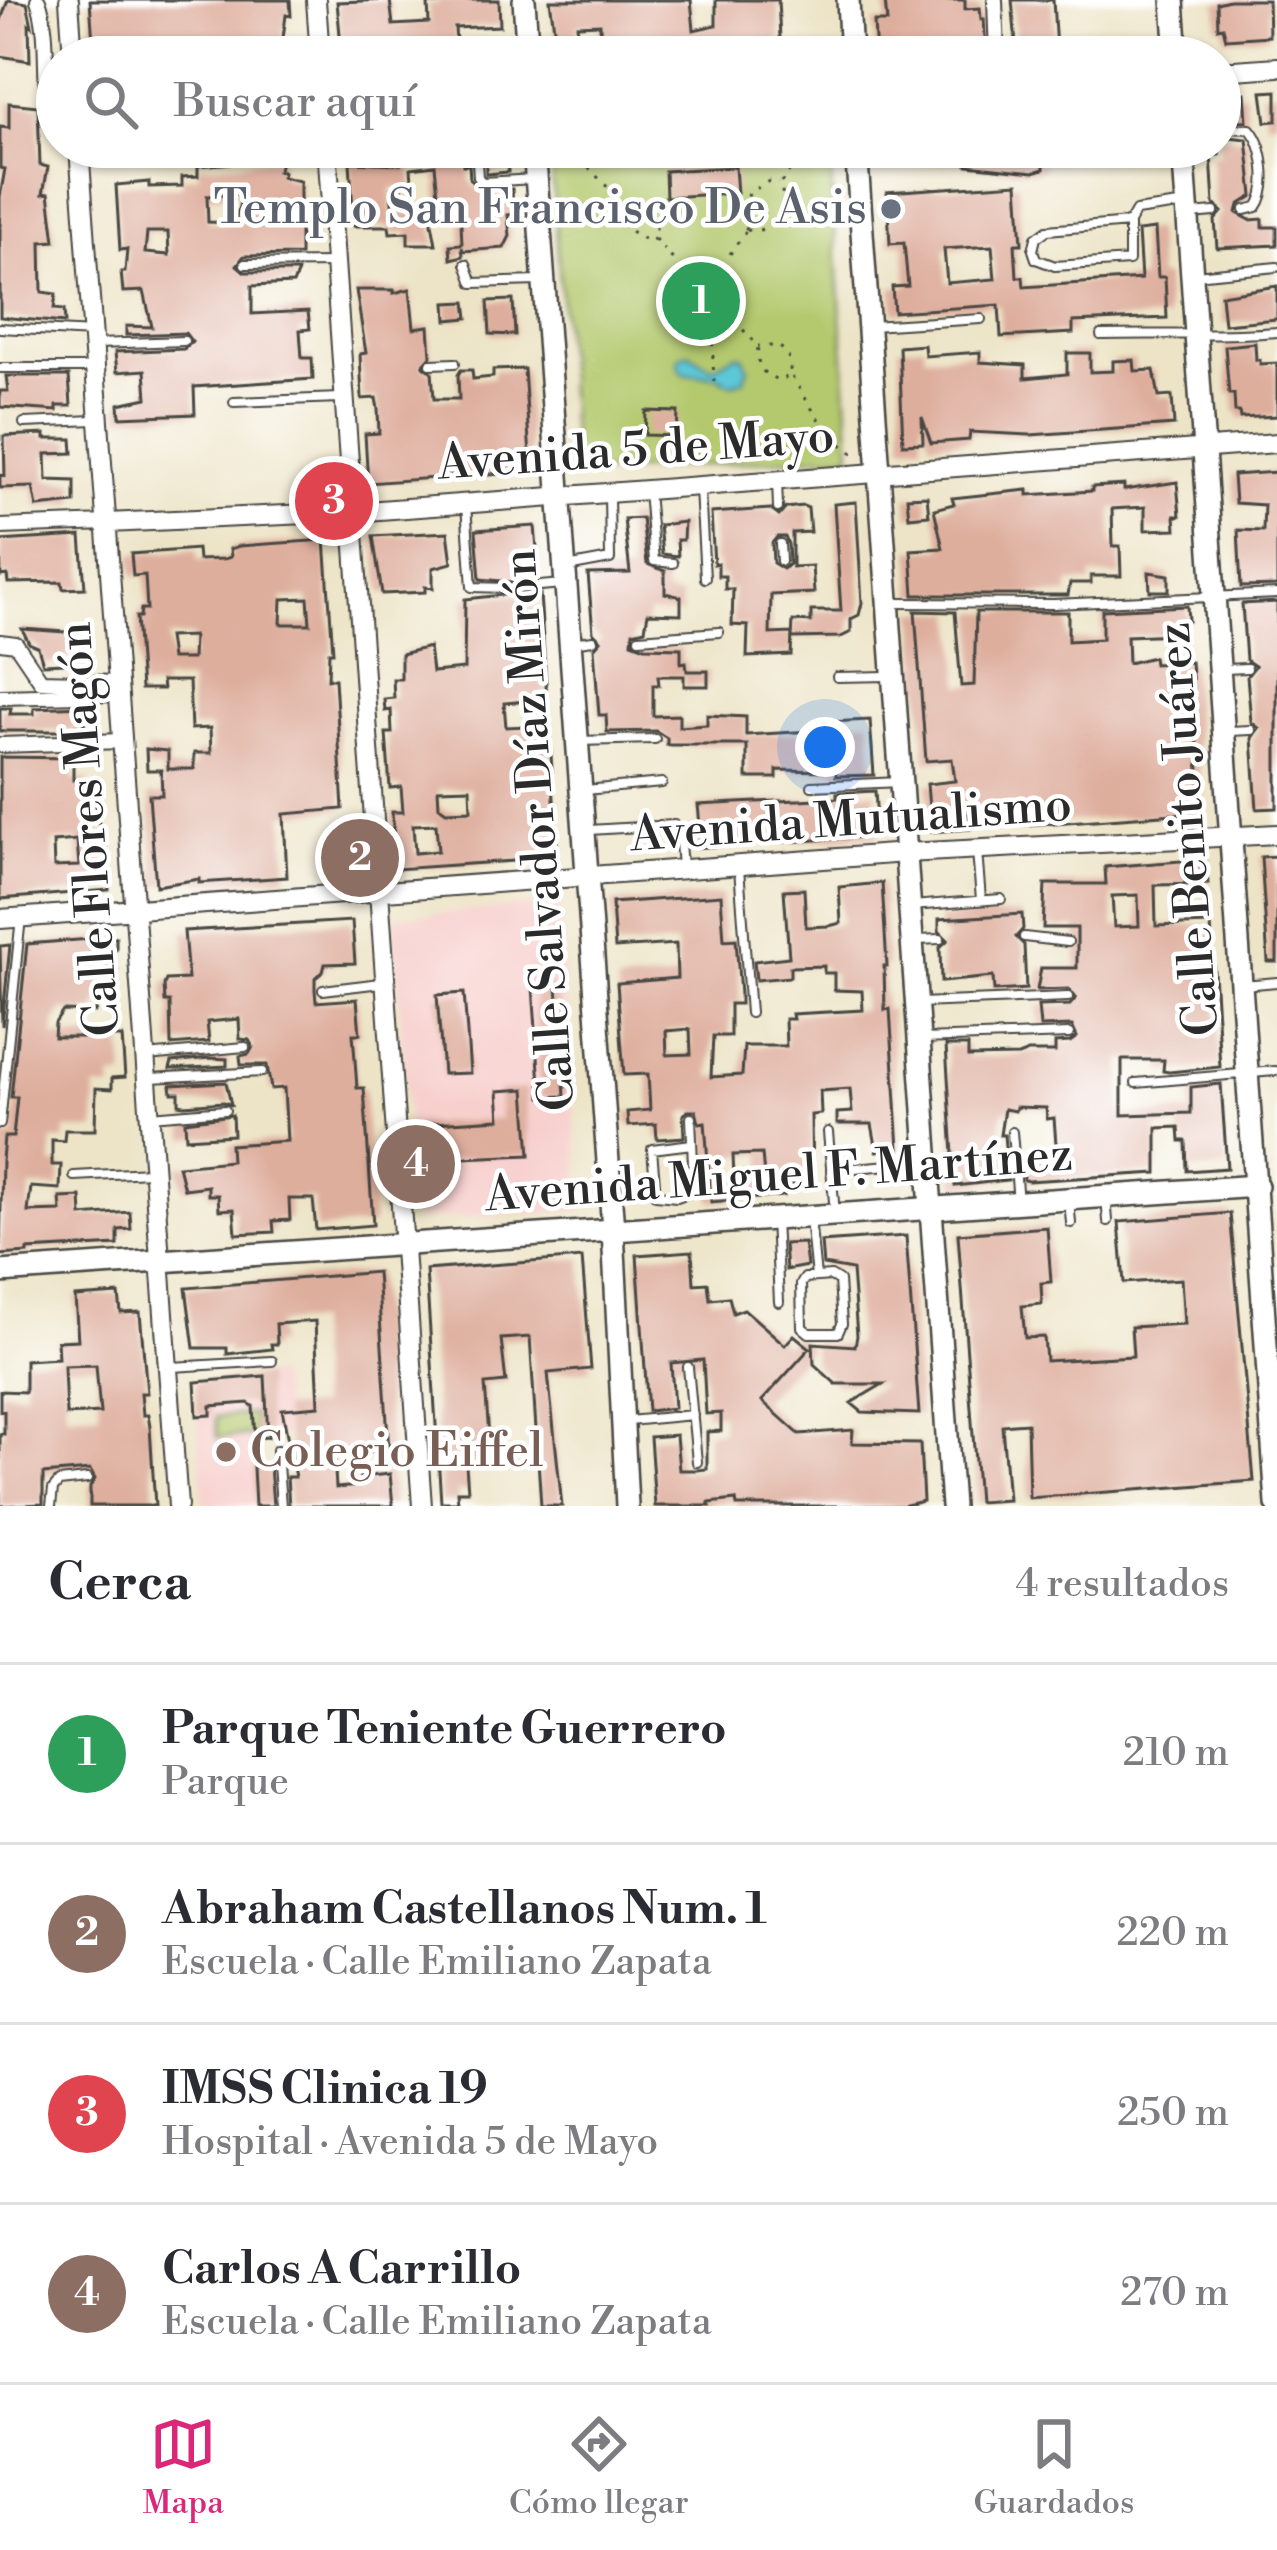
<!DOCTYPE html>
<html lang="es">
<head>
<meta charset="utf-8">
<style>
	:root { --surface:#fff; --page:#f2f2f3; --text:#2b2b33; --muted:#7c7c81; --line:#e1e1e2; --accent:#db2777 }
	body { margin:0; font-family:"Libre Bodoni",serif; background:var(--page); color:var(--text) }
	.you { position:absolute; left:825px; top:747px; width:42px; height:42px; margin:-30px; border:9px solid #fff; border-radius:50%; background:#1a73e8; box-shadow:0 0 0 18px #1a73e833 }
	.badge { display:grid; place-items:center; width:78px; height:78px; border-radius:50%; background:var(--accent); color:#fff; font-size:39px; font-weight:700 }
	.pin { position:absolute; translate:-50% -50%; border:6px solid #fff; box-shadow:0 3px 12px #0006 }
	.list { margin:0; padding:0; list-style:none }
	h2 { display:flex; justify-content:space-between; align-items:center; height:156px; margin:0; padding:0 48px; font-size:51px }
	h2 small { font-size:39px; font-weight:400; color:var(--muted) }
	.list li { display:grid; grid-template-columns:78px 1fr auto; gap:36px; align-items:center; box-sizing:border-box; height:180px; padding:0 48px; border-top:3px solid var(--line) }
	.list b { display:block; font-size:45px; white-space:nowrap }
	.list p { margin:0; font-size:39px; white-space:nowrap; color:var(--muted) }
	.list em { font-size:39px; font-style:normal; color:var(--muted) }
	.icon { flex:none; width:66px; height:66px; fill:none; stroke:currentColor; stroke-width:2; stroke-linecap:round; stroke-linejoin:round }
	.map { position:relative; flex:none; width:1277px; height:1506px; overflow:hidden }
	.search { position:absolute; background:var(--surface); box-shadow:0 3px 9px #0004; left:36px; right:36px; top:36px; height:132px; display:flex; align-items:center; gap:30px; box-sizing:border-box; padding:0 42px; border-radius:66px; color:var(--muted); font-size:45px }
	.sheet { height:876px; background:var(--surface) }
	nav { display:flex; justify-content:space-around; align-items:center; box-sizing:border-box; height:168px; border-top:3px solid var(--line); background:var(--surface); font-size:33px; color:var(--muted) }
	nav a { display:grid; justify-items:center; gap:6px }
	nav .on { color:var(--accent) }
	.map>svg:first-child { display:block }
	.built { fill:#f7d0ce }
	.green { fill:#b4c96e; stroke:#707a4c; stroke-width:3 }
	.water { fill:#5dc8d7; stroke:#447a81; stroke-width:3 }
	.building { fill:#deae9d; fill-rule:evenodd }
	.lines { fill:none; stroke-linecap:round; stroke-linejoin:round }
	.service-casing { stroke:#484742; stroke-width:12 }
	.minor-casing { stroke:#484742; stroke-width:18 }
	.tertiary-casing { stroke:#484742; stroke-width:22 }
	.secondary-casing { stroke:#484742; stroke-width:26 }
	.primary-casing { stroke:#484742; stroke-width:26 }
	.path { stroke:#484742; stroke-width:3; stroke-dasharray:3 9; stroke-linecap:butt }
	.service { stroke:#fff; stroke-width:8 }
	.minor { stroke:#fff; stroke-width:14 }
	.tertiary { stroke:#fff; stroke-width:18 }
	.secondary { stroke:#fff; stroke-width:21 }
	.primary { stroke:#fff; stroke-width:21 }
	.worship-dot { fill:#6b7280; stroke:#fff; stroke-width:4.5 }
	.education-dot { fill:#8d6e63; stroke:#fff; stroke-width:4.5 }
	.labels { text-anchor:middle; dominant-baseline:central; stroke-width:9; stroke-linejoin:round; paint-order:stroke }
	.worship-label { font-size:48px; fill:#5b616d; stroke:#fff; text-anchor:end }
	.street-label { font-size:48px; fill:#2b2b2b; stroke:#fff }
	.education-label { font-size:48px; fill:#785e54; stroke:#fff; text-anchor:start }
</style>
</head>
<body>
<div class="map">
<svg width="1277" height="1506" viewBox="0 0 1277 1506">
	<rect width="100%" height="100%" fill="#fff"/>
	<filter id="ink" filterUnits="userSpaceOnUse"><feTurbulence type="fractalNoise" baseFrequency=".00833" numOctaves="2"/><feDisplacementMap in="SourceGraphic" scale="24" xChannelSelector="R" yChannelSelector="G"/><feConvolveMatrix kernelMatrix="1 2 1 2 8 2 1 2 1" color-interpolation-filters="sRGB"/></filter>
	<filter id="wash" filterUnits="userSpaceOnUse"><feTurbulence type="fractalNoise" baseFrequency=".004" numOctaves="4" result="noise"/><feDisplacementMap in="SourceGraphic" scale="48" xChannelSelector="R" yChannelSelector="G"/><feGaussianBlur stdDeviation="2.7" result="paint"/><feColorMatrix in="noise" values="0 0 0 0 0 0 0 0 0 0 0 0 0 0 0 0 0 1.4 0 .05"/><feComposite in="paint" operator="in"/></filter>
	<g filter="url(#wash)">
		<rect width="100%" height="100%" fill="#ede4c7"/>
		<path class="built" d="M558 904 582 1211 414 1219 394 917Z
			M277 1375 288 1435 251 1437 255 1506H204L195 1382Z"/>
		<path class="green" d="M550 147H829L851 454 574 475Z
			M253 1414 255 1435 217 1438 216 1417Z"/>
		<path class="water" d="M689 353 712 368 736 355 743 356 748 368 744 380 731 384 717 376 684 374 678 364 681 356Z"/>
		<g id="blocks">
			<path class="building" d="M8 0 27 3 32 26 29 24 30 61 0 56V23Z
				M90 0H290L291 16 286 15 283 38 293 41 292 57 261 53 260 57H94Z
				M390 0 393 25 429 23 428 4H438V0H499L500 26 455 28 457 57H342L337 2Z
				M550 0H691L694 30 716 25V0H778L781 57H601L600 24 577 25 580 57H558Z
				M885 0H965V9L980 8 981 19H984L986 56 876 57 874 22H887Z
				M1012 0H1053L1056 50 1034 51V43L1016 44Z
				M1229 0H1268L1269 36 1226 39 1223 27 1218 28 1217 3Z
				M1277 91V121L1266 122 1262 92Z
				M1245 93 1247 121 1220 120V95Z
				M9 103 38 106 40 165 48 167 43 194 49 193 55 241 41 242 42 292 56 294 54 309 64 310 65 323 0 317V197L5 169 0 168V127L9 128Z
				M1220 136 1247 139 1253 196 1239 205 1237 213 1250 220 1263 219V227H1277V245L1217 248 1215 220 1222 212 1214 204 1211 155H1219Z
				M461 147 463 165H469L470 179 476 188 512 189 513 214 508 215 510 236 504 248 463 251 462 247 463 256 451 259 450 245 462 244 460 203 439 204 435 165 411 168 413 193 402 194V187L391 188 393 215 430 212 436 244H408V232L390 233 389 226H354L350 162 400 164 399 152Z
				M486 147H507L508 172 486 174Z
				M882 147H935L936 151 1061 147 1062 162 1044 163V169L1034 172 967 165V162L884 165Z
				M282 159 278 171 283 172 282 177 300 181V255L244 256 237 265 245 272H298L293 284 252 286V314L308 311 310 329 300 330 302 358H312L313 379 194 387 195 414 120 417 119 404 147 398 145 370 117 372 115 352 184 349 192 342 185 333 126 335V326L152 327 144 291 123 292 121 272H125L127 249 120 250 116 185 149 182V187L182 186V177L198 176V166ZM242 194 235 223 208 222 207 196ZM147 232H168L169 255 145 253Z
				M735 167 737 193 666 197 665 171Z
				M1018 183 1022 244H1015L1017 277H1023L1024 287 1141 279 1138 231 1155 229 1158 277H1165L1167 318 1073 322V333L1001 337 999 305 894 312 892 287 908 286 904 243 890 244 887 192ZM992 246 995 279 947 283 944 249Z
				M696 289a11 11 0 1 1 22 0a11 11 0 1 1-22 0Z
				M1277 286V319L1224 324 1221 295Z
				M410 289 414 328 429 326 431 356 423 365 432 372 434 399H459L458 375 461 370H472L473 379 493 377V370L524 369 531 471 368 483 365 434 379 433 378 409 376 398 362 399 360 354 366 353 356 290H394V293Z
				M513 300 515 335 490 334 488 301Z
				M466 302 468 318 447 320 446 303Z
				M1255 343 1256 360H1260V364L1277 363V416L1240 418 1239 412H1235L1234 394H1229L1225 346Z
				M924 345 925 356 980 352V362L1025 365V378L1067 374V353H1090V372L1113 371V361L1134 360 1135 371 1154 370 1159 397 1172 396 1174 425 1030 435 970 432 969 440 931 443 922 417 923 443 903 444 899 347Z
				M6 376H69L71 406H57V411L0 407V391H8Z
				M646 411 678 412 677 436 645 435Z
				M45 434V439H72L73 453 46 454 47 480 75 481V503L37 507 33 487 0 488V475L5 476 4 436Z
				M1277 472V586L1241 587 1238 530 1263 531 1264 505 1235 503 1233 475Z
				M1177 482 1180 516H1175L1176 529 1145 530V507L1112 509 1113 546H1120L1121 576H1091V583H1070L1068 595H914L911 550 943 548 934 509 954 504 952 498 1028 490V495L1092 491V487L1124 485V490Z
				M927 496 929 515 909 517 907 497Z
				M856 502 862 603 859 615 851 619V632L841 637 792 638 793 621 811 622V611H841L834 504Z
				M803 506 808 508 810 532 792 533V567L812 566 814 593 771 595 770 634 792 633 791 655 747 657 748 626 732 625 733 589H725V576H718V563L714 564 711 513 770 509 779 516 786 508ZM777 537H785L788 544 789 564 783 569 773 563 772 543Z
				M642 518 647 564 665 571V593L681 597V614L648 613 645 629 633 632 632 642 645 647 681 648V663L686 662 687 671H708V686H684V676H658L659 685H653V716L679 715V727L707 725V715L746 717V735L830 730 829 722 870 720 874 775 836 776V771L777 770V778H747V745H667V738L656 731 607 732 606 715H599L594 648 601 640 593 632 588 574 630 573 624 519Z
				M684 522 683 540H677L678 556 662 554 659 525Z
				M535 526 538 562 526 563 528 579 512 582 480 579 476 530Z
				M448 532 452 563 433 568V588L425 587V592L382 594 373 536Z
				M81 536 85 588 63 589 62 582 8 583 7 575 1 576 0 541Z
				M325 540 333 652H329L328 679H335L343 809 284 814 287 877 199 883V879L156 886 149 795H162L161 770H147L146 749 168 751V769H194V753H211L210 728 191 729 189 681H162L163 689H141L136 617H140L141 609H147L145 575 133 576 131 554 197 549 198 560 224 559 231 557 230 549 239 546ZM308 598 310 624H281L282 599ZM193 636 192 659H171L168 637Z
				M1149 572 1169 575V591H1150Z
				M512 594H540L547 699 504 703 506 727 549 725 558 858 396 869 392 812H403L401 787 390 788 386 733H392L391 710 385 711 384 699 394 698 393 679H401V654L429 647 432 672 464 669 465 599ZM470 788 471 810 446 811 439 806 438 789ZM436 824 438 851 415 853 413 825Z
				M1277 602V808L1257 809 1252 738 1259 728 1251 722 1247 676 1255 666 1246 660 1242 604Z
				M1187 606 1188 621H1183L1178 634 1127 636 1128 663 1153 657 1154 664 1191 662 1202 812 1014 826 1013 812 969 814 970 829 931 832 927 784 955 781 952 759 926 761 915 611 955 612 961 686 974 685 976 612H1068V641L1102 639V610Z
				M22 629 80 633V646H74V656L64 657V663L43 664 38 647 29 643Z
				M85 706V725H76V731H0V708H11L10 714H34V708Z
				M0 757 73 758V780H88V798H95L101 839 105 838 109 890 0 899ZM77 840 79 866 54 867 53 842Z
				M875 791 878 836 693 848 691 827 700 825 698 805 837 798V793Z
				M1277 856V962H1268L1261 857Z
				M1206 859 1208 884 1155 885 1156 926 1211 924 1220 1067 1169 1072 1163 1071 1164 1060H1122V1115L1191 1113V1087L1221 1084 1227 1168 1187 1171 1186 1141H1180L1179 1127 1157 1128V1173L1028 1181 1024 1180 1022 1156 1057 1157 1054 1118 1047 1119 1046 1108 1016 1107 1015 1111 1004 1109 1000 1135H1004L1008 1180 955 1186 946 1046H968V1057L1018 1056 1028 1052H1055V1043L1070 1042 1077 1037 1072 1026 1040 1027 1038 1006 1070 1005 1076 998 1069 989 1037 990 1041 968H1077V928H1043L1045 884H1106L1105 867ZM1138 895 1139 926 1114 927 1112 896Z
				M882 883 887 966H884L885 1010 890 1009 899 1149 877 1151 872 1124H837V1113L852 1112 850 1089 820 1091 821 1114 811 1115 812 1184 783 1186 784 1196 711 1202 705 1122 699 1123 696 1111H688L683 1115 684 1137 657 1139 656 1124 628 1126 627 1112 650 1110 648 1074 624 1075 617 983 677 978 676 944 615 948 612 903 721 895 724 940 736 939 740 995V1004H730V1036H713L711 1077 726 1076 742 1075 744 1046H786L785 1019H793L792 1014 863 1010 862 991 834 990V973H824V966L790 967V977L756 980 754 961 789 957 784 890 804 889 806 927 829 926 841 923 839 887ZM690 1029 691 1054 667 1055 666 1031ZM762 1154 764 1176 734 1178 733 1155Z
				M1022 914 1023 929 1016 937 1024 945 1026 989 994 991 993 977 941 982 940 947 948 940 939 931V919Z
				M352 921 355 963 325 964 323 972 315 978V990L316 1002 357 999 360 1034H353L355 1060 357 1088H364L373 1225 316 1230 313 1199H289L290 1220 273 1221 274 1232 236 1234 234 1209 219 1210 218 1195H208V1186L184 1189 178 1166 231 1161 230 1145 287 1141 284 1088 271 1089 267 1065H241L240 1056 249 1054 253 1047 249 1040 240 1039 239 1019 207 1022 209 1042 171 1045 170 1002H165L164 985 166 980 188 979 184 931Z
				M116 937V949H106L108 973 118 972 119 986 106 985V999H100L95 1012 63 1011 55 1023 54 1037H122L125 1077 112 1078V1089L96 1088 95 1130H65L64 1141 52 1140V1165H61L60 1189 31 1187 28 1212 61 1211 60 1198 81 1197 82 1216 130 1212 131 1229 118 1230V1245L28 1250V1253L0 1255 2 1160 4 1137H13L17 1097H11L27 944Z
				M10 945 2 1026 0 946Z
				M557 986 565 1096 541 1097 533 988Z
				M464 993 470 1073 443 1074 437 995Z
				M210 1058 227 1059V1066L170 1069 172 1062Z
				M226 1082 231 1105 224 1102 184 1105 179 1104V1093H172L171 1085Z
				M525 1089 530 1155 419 1160 417 1124 500 1119 498 1091Z
				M232 1115 233 1135 186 1138 185 1121Z
				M1230 1213 1254 1481 1029 1498 1027 1423 1013 1424 1002 1425 1008 1500 978 1502 958 1234 1047 1227 1051 1282 1041 1283 1042 1304 1022 1306 1025 1338 1044 1337 1046 1361 1133 1356 1131 1327 1184 1324 1181 1279 1124 1283 1119 1222Z
				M906 1236 919 1414 862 1412 851 1403 883 1384H836L814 1364 813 1343 855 1346 857 1336 852 1270 823 1265 821 1242Z
				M804 1243 807 1266 786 1270 784 1244Z
				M692 1251 694 1284 708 1283 710 1299 729 1297 733 1313 744 1309 785 1345 794 1335 810 1348 762 1401 799 1434 853 1430 852 1443 920 1444 923 1501 902 1506H737L736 1500 709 1503 710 1506H655L650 1437 676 1435 679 1470H697L707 1469V1432L721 1431V1413L706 1414 703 1360 671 1363 674 1408 648 1411 637 1255Z
				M582 1258 591 1369 548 1373 562 1506H541L530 1337 501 1339 506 1382 485 1384 491 1462 466 1465 468 1491H457L458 1502H441L426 1270Z
				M377 1272 389 1451 334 1454 336 1488 360 1486V1477L390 1474 393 1506H289L287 1477H295L282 1409 319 1406 315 1321 276 1324 277 1344H271L272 1349 227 1354V1348H194L186 1288Z
				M119 1294 121 1313 140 1312 147 1393H141L143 1415H148L150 1427 155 1506H90V1487L95 1479 90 1470 43 1474V1504L0 1506V1434H4V1411H0V1391L25 1392V1360L58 1358 57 1341 78 1340 75 1297ZM96 1365 100 1413 66 1415 64 1366Z
				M265 1376 268 1437 255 1438 253 1406 248 1403 211 1406V1415L197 1416 195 1382Z
				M270 1466 273 1506H255L253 1467Z"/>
		</g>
	</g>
	<g filter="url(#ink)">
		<use href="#blocks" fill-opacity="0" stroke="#484742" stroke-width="3"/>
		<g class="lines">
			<g class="service-casing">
				<path id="service" d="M1220 128 1250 129C1265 146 1270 189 1257 207L1245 210
					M476 147 478 177 482 182 535 179
					M1192 214 1214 212
					M1129 223V261L1055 266 1036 259 1033 250 1036 238 1047 230 1129 223 1136 211 1186 204
					M245 264 333 263
					M466 264 473 283 540 281
					M1195 275 1277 267
					M871 326 981 319
					M0 328 93 333
					M1101 335C1160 333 1218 337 1277 332
					M96 344 184 341
					M431 364 455 363
					M0 368H94
					M234 402 340 398
					M24 423 95 420
					M777 479 778 508
					M700 489 705 578
					M648 491 654 561 673 563
					M466 505 472 587 507 588
					M780 544 781 561
					M567 567 610 559 609 494
					M518 588 562 584
					M892 603 1054 604 1277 594
					M639 638 719 632
					M571 643 593 640
					M1224 669 1247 668
					M837 677 888 676
					M1229 731 1251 730
					M578 741 655 739
					M812 786 900 782
					M585 790 662 783
					M589 830 674 825 679 831 682 867
					M977 851 981 900
					M739 868 750 1013
					M912 906 1001 899
					M1024 937 1068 942
					M917 940 940 939
					M1243 985 1277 982
					M323 990 381 983
					M919 1003 1068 997
					M922 1039 1069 1034
					M146 1056 245 1047
					M150 1078 262 1072
					M1136 1083 1275 1071
					M150 1116 225 1110
					M691 1118 694 1187V1191L677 1197 656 1195 652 1149 692 1144
					M0 1124 21 917
					M828 1132 835 1214
					M1012 1132 1018 1202
					M831 1170 901 1164
					M74 1176 150 1172
					M1106 1197 1108 1221
					M1069 1200 1071 1223
					M810 1218 816 1277
					M775 1219 779 1302
					M831 1276 839 1281 842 1324 838 1333H809L802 1327 801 1284 805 1278Z
					M172 1367 272 1361
					M688 1367 697 1462
					M628 1421 693 1415
					M277 1450 281 1506
					M51 1506 53 1489 59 1482 87 1479"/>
			</g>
			<g class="minor-casing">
				<path id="minor" d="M38 0C53 43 38 88 57 134
					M995 0 997 57
					M0 527 107 523
					M0 642 16 644 41 681 119 683
					M0 697 119 694
					M0 745 123 741"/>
			</g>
			<g class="tertiary-casing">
				<path id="tertiary" d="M69 0 73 57
					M316 0 320 57
					M1220 71 1277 67
					M79 147 178 1506
					M327 147 422 1506
					M107 523 353 512 1277 443
					M0 919 906 853 1277 834"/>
			</g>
			<g class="secondary-casing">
				<path id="secondary" d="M524 0 528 57
					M534 147 613 1230 627 1506
					M0 1272 1257 1186"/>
			</g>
			<g class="primary-casing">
				<path id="primary" d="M848 0 851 57
					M1173 0 1177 57
					M856 147 952 1506
					M1183 147 1277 1504"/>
			</g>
			<path class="path" d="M559 147 581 160 625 205 634 203C652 209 659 221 655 239L676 263
				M624 209 629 230 647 241 654 239
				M747 230C776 234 789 209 780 184L806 147
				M747 230 741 218 749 193 769 181 778 183
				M730 254 746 231
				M735 321 758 346C756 365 761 376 781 380L791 375 788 355 779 346H758
				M712 331 714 386
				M792 377 828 434 857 456"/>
			<use href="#service" class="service"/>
			<use href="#minor" class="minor"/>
			<use href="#tertiary" class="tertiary"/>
			<use href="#secondary" class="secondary"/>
			<use href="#primary" class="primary"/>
		</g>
	</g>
	<circle class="worship-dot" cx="891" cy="209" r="12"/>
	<circle class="education-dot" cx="226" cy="1452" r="12"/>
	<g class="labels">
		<g class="worship-label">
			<text x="867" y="209">Templo San Francisco De Asis</text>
		</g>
		<g class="street-label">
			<text transform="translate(636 451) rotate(-4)">Avenida 5 de Mayo</text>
			<text transform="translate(851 821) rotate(-4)">Avenida Mutualismo</text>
			<text transform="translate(90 829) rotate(-94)">Calle Flores Magón</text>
			<text transform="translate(1189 829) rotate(-94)">Calle Benito Juárez</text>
			<text transform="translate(540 830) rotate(-94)">Calle Salvador Díaz Mirón</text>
			<text transform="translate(779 1176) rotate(-4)">Avenida Miguel F. Martínez</text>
		</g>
		<g class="education-label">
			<text x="250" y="1452">Colegio Eiffel</text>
		</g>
	</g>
</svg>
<div class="you"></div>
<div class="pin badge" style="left:701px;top:301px;background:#2e9e5b">1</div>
<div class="pin badge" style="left:360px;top:858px;background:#8d6e63">2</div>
<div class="pin badge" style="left:334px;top:501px;background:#e0444e">3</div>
<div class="pin badge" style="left:416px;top:1164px;background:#8d6e63">4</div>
<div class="search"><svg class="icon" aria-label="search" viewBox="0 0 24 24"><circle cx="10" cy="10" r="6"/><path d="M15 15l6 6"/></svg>Buscar aquí</div>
</div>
<section class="sheet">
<h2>Cerca<small>4 resultados</small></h2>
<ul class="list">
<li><span class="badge" style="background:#2e9e5b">1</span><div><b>Parque Teniente Guerrero</b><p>Parque</p></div><em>210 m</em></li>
<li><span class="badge" style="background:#8d6e63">2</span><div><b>Abraham Castellanos Num. 1</b><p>Escuela · Calle Emiliano Zapata</p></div><em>220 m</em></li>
<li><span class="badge" style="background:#e0444e">3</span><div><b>IMSS Clinica 19</b><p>Hospital · Avenida 5 de Mayo</p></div><em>250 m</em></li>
<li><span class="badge" style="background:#8d6e63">4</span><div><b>Carlos A Carrillo</b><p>Escuela · Calle Emiliano Zapata</p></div><em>270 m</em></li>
</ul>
</section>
<nav>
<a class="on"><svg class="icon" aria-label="map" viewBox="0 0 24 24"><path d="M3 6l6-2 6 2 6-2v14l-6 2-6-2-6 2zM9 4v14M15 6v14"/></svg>Mapa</a>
<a><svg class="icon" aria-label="directions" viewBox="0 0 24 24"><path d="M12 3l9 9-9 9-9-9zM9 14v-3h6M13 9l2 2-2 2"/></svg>Cómo llegar</a>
<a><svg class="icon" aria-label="saved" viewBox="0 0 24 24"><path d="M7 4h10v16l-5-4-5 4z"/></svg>Guardados</a>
</nav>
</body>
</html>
